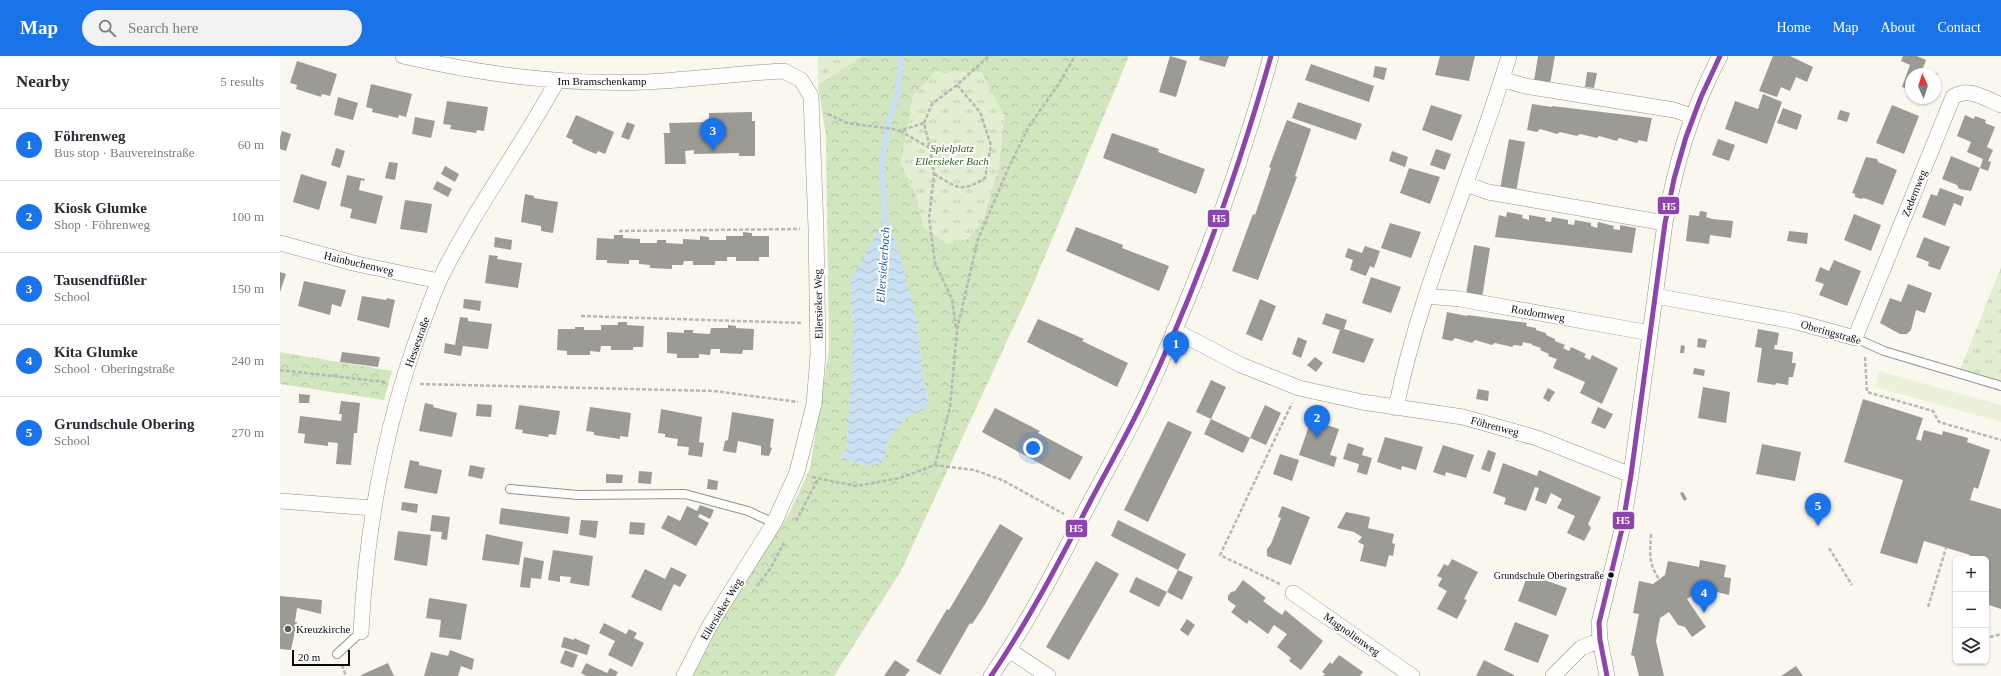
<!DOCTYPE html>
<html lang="en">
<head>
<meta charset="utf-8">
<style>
	:root { --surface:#fff; --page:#f2f2f3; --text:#2b2b33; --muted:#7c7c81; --line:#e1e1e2; --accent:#1a73e8 }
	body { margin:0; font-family:Georgia,serif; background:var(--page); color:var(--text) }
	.controls { position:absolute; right:12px; bottom:12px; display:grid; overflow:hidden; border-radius:6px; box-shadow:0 1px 3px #0004 }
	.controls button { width:36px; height:36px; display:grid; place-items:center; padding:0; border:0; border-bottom:1px solid var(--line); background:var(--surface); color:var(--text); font:20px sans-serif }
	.compass { position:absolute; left:1625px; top:12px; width:36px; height:36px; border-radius:50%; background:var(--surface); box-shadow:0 1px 3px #0004; rotate:357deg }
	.scale { position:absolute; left:12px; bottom:10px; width:58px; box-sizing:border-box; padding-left:4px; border:2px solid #0b0b0b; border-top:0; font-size:11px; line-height:14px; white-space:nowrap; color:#0b0b0b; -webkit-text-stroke:3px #fff; paint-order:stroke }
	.you { position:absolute; left:753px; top:392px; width:14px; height:14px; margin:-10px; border:3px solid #fff; border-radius:50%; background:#1a73e8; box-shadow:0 0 0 6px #1a73e833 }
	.badge { display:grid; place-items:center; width:26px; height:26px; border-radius:50%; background:var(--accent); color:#fff; font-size:13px; font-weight:700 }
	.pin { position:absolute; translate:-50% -33px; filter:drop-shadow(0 1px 2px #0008) }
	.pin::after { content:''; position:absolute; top:21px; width:14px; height:12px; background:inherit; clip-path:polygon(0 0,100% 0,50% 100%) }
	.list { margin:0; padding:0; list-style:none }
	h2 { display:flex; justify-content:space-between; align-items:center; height:52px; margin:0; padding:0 16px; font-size:17px }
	h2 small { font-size:13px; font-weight:400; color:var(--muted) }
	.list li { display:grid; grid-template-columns:26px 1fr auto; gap:12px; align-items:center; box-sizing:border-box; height:72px; padding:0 16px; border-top:1px solid var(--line) }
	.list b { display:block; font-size:15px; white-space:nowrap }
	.list p { margin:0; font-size:13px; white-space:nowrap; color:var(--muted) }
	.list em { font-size:13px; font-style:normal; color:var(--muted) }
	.icon { flex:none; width:22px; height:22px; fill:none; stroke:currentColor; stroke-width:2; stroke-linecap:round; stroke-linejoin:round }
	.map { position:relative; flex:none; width:1721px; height:620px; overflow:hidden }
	header { display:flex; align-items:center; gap:24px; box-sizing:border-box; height:56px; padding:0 20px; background:var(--accent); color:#fff }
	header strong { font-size:19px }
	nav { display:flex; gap:22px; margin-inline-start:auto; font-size:14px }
	.search { width:280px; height:36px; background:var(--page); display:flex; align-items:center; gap:10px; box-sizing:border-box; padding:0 14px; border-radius:22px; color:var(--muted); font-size:15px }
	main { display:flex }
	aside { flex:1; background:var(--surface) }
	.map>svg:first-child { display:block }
	.grass { fill:url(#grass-tufts) }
	.forest { fill:url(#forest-crowns); fill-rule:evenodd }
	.pitch { fill:#ebf2d9 }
	.water { fill:url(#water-waves) }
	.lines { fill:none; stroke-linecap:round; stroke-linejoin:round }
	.stream { stroke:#c8e0f1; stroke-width:6 }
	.building { fill:#9c9a95 }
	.lane-casing { stroke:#93928d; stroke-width:10 }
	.street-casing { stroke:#93928d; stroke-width:16 }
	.path { stroke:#b7b7b5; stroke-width:2.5; stroke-dasharray:4 2; stroke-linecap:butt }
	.lane { stroke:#fefefc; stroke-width:8 }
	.street { stroke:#fefefc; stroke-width:15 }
	.bus-1-casing { stroke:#fff; stroke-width:8 }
	.bus-1 { stroke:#8e44ad; stroke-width:5 }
	.bus-dot { fill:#0b0b0b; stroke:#fff; stroke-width:1.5 }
	.poi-dot { fill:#5f5e5a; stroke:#fff; stroke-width:1.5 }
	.labels { text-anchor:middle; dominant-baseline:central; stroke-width:4; stroke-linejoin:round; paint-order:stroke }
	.bus-label { font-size:10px; fill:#0b0b0b; stroke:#fff; text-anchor:end }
	.street-label { font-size:11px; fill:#0b0b0b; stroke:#fff }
	.park-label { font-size:11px; font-style:italic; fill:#295e20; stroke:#fff }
	.poi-label { font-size:11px; fill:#0b0b0b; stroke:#fff; text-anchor:start }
	.water-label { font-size:12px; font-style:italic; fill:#1d5994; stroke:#fff }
	.line-badge { stroke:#fff; stroke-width:1.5 }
	.badge-label { font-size:11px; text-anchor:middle; font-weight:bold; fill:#fff }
</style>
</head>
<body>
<header>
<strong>Map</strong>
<div class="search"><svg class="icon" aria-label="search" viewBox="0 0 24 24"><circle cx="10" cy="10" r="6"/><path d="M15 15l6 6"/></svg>Search here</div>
<nav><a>Home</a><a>Map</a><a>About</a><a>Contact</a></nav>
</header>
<main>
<aside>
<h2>Nearby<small>5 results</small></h2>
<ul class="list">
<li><span class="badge">1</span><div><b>Föhrenweg</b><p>Bus stop · Bauvereinstraße</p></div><em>60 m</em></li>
<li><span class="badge">2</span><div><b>Kiosk Glumke</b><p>Shop · Föhrenweg</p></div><em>100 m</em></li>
<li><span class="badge">3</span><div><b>Tausendfüßler</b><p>School</p></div><em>150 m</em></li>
<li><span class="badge">4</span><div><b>Kita Glumke</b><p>School · Oberingstraße</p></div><em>240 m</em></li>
<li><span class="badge">5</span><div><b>Grundschule Obering</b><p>School</p></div><em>270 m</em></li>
</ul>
</aside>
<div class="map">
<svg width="1721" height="620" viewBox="0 0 1721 620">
	<defs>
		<pattern id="grass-tufts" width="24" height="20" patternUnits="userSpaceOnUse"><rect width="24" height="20" fill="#e1eed0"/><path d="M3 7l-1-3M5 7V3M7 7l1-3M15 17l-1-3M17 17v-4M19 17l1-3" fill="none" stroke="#c0cbb1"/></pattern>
		<pattern id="forest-crowns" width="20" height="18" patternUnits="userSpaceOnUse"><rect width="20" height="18" fill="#d1e5be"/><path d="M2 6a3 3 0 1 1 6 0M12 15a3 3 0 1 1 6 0" fill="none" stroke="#b2c3a2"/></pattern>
		<pattern id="water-waves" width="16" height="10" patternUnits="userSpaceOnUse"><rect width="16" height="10" fill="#c8e0f1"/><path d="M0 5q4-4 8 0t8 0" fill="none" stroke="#aabfcd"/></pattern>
	</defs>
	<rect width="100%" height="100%" fill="#faf8ee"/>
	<path class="grass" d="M538 0H582L538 29Z
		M656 15 701 16 724 59 719 111 703 164 688 183 667 188 643 171 637 141 621 107 633 40Z
		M1721 211V326L1680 314Z"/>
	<path class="forest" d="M582 0H849L752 231 621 515 554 620H412L444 558 510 456 530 412 549 294 546 80 538 29ZM656 15 701 16 724 59 719 111 703 164 688 183 667 188 643 171 637 141 621 107 633 40ZM614 180 638 269 642 317 649 349 642 355 627 360 607 385 606 399 587 410 573 405 560 403 566 396C569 352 578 292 571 249Z
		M0 296 112 315 104 344 0 328Z"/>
	<path class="pitch" d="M1599 315 1721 349V366L1595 331Z"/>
	<path class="water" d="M606 167 614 180 622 207 638 269 642 317 649 349 642 355 627 360 607 385 606 399 602 407 586 410 573 405 560 404 566 396 572 317 573 263 571 249V225L601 170Z"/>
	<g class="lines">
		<path class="stream" d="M606 174 602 108 608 68 618 37 621 0"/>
	</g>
	<path class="building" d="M890 0 907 5 896 41 879 36Z
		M920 0H949L945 11 919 4Z
		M1160 0H1195L1189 25 1155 19Z
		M1258 0H1275L1270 28 1254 25Z
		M1493 0H1510L1533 11 1527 26 1516 21 1510 35 1501 31 1497 41 1479 35Z
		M1623 0H1637L1646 4 1643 12 1658 18 1655 26V18H1631V34L1622 31 1630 9 1621 5Z
		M17 5 57 18 50 40 42 38 41 41 16 33 17 29 10 27Z
		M1031 8 1094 30 1089 46 1025 24Z
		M1095 10 1107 12 1104 24 1093 21Z
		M1307 16 1317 17 1314 32 1305 31Z
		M91 28 132 38 126 61 119 59 118 62 92 56 93 53 86 51Z
		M1483 38 1502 46 1487 88 1445 73 1455 45 1478 53Z
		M58 41 78 47 73 64 54 59Z
		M167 45 208 51 204 75 197 74 196 77 170 73 171 69 163 68Z
		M1018 46 1082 68 1076 84 1012 62Z
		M1252 48 1272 51V50L1372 62 1367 86 1359 84 1357 87 1339 82 1337 85 1319 80 1317 82 1300 78 1297 80 1280 76 1277 78 1260 73 1257 76 1247 74Z
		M1151 49 1182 59 1172 85 1142 74Z
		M1612 49 1639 60 1624 98 1596 87Z
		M1503 52 1522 59 1517 74 1497 67Z
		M1560 54 1570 57 1567 66 1557 63Z
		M472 56V65H475V100H459V97L414 98V94L405 95 406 108H385L384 78 382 77H390L389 67 429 66V57Z
		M296 59 334 76 325 98 318 95 316 98 304 93 292 87 293 84 286 81Z
		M1685 59 1694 63 1695 60 1706 64 1705 67 1715 71 1707 91 1713 94 1708 105 1711 106 1708 115 1700 112 1703 103 1687 96 1691 86 1677 80Z
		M135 61 155 65 151 82 132 78Z
		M1007 64 1031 73 1015 120 1017 121 978 224 952 215 973 158 975 159 991 112 989 111Z
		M347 66 355 69 349 84 341 81Z
		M2 75 11 78 6 95 0 93V82Z
		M832 77 879 93 878 96 925 113 916 138 823 102Z
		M1229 83 1245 86 1236 136 1220 133Z
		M1438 83 1455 89 1449 105 1432 99Z
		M56 92 65 95 60 112 51 109Z
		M1156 93 1171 98 1165 114 1150 109Z
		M1112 95 1128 101 1125 111 1109 105Z
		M1671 100 1700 112 1691 135 1679 133 1677 129 1662 123Z
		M1586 101 1597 103 1598 106 1617 114 1603 149 1584 142 1581 143 1575 141V138L1572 137Z
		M109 106 118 107 115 124 105 122Z
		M165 110 179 118 175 126 161 118Z
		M1129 112 1160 121 1150 148 1120 137Z
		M21 118 47 126 39 154 13 146Z
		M67 119 85 123 84 125 81 124 79 134 103 140 96 168 70 162 72 153 60 150Z
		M157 125 172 133 168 141 153 133Z
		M1660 132 1684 141 1681 150 1674 147 1665 170 1642 161 1651 138 1657 140Z
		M245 138 254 140V142L278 146 273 177 261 175V170L241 166Z
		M125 144 152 148 147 177 120 173Z
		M1420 155 1427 156 1426 161 1432 163 1453 165 1451 182 1430 179 1429 188 1406 185 1409 159 1419 160Z
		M1227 156 1243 159 1242 162 1249 164V159L1266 162 1265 165 1271 166 1272 161 1288 164V168L1294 169 1295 164 1311 167V170L1317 172 1318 166 1334 170 1333 173 1340 174V169L1356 172 1352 197 1215 181 1219 159 1226 161Z
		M1574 158 1601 169 1591 195 1564 184Z
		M1110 167 1141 176 1131 202 1101 192Z
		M796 171 843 189 842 192 889 210 879 235 786 195Z
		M1509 175 1528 177 1527 188 1507 185Z
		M463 176 472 177V180H489V201H479V205H456V201H447V205H435V209H413V205H404L403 209H392V213L370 212V209L359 208V204H349V208L327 207V204H316L317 182 334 183V179H343V182L360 183V187H377V184H386V187L403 188V183L420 184V180L429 181V184H446V180H463Z
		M215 181 232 184 231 194 214 191Z
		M1644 181 1670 191 1660 214 1648 210 1649 206 1636 201Z
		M1194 189 1210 192 1202 242 1186 239Z
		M1085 190 1100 195 1094 212 1090 210 1086 220 1070 214 1073 204 1065 201 1068 192 1082 197Z
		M209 199 218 200 217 203 242 207 238 232 205 227Z
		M1554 204 1581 215 1567 250 1539 239 1544 228 1535 225 1540 211 1549 215Z
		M0 216 6 218 0 236Z
		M1091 221 1121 231 1111 257 1082 247Z
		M24 225 66 234 61 251 52 248 50 259 18 250Z
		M1628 228 1652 237 1645 257 1636 254 1631 274 1627 278H1620L1600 267 1610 242 1621 246Z
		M82 240 106 244 107 242 115 244 109 272 77 264Z
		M184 243 201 245 200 255 183 252Z
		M980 243 996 250 982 285 966 278Z
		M1167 256 1187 260V259L1247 267 1246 270 1256 272V274L1266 277V279L1275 283V285L1285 289 1283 292 1289 295 1291 291 1306 298 1304 301 1310 304 1312 299 1338 312 1322 348 1300 337 1305 326 1273 312 1277 303 1268 300 1269 298 1260 294 1261 292 1252 289V288L1243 286 1242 290 1234 289 1232 291 1215 287 1212 289 1195 284 1192 287 1175 282 1172 285 1162 283Z
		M1046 257 1067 264 1064 273 1094 283 1084 307 1052 297 1060 274 1042 268Z
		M180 261 188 262V265L212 268 208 293 183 290 181 300 164 297 165 287 175 289Z
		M758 263 804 283 802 285 848 307 837 331 747 286Z
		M338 266H347V269L364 270 363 291H353V294H331V290H321L320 296 310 295V299H287V295L277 294 278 273H295V271H304V274H321V269H338Z
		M448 269 456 270V272L474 273 473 294H463L462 298 440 297V293H431L430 299 419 298V302H397V298L387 297V276L404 277V274H413V277L430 278 431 272H448Z
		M1478 273 1499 277 1497 289H1495L1494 293 1513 296 1512 307H1516L1513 321H1509L1508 329 1496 327 1495 329 1477 326 1482 292 1475 291Z
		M1018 281 1027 285 1021 302 1012 298Z
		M1418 282 1427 284 1425 292 1417 291Z
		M1401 289 1405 290 1404 297H1400Z
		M62 296 100 301 98 311 60 306Z
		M1035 301 1043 307 1036 316 1027 309Z
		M1414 312 1425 314 1424 320 1413 318Z
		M931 324 946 331 931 363 916 356Z
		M1423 331 1450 336 1446 367 1418 362Z
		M1268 332 1275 336 1269 346 1263 342Z
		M1198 333 1209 335 1208 345 1196 343Z
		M19 338 30 339 29 347H19Z
		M1583 343 1643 362 1636 383 1641 385 1644 374 1662 379 1663 375 1688 382 1687 386 1710 394 1698 433 1694 431 1690 444 1721 453V553L1706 548V503H1689L1690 499 1644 485 1637 508 1600 497 1623 424 1564 406Z
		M61 345 80 347 77 377H74L71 409 56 408 58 387 48 386V390L24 387 25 378 18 377 20 360 61 365 62 358H59Z
		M145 347 154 349 153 351 177 357 172 381 139 375Z
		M197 348 212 349 211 361 196 360Z
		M239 349 280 355 276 379 269 378 268 381 242 377 243 374 235 373Z
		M985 349 1001 357 986 389 970 382 963 397 924 378 931 363 970 382Z
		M310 351 351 357 348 381 340 380V383L314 379V376L306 375Z
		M1318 351 1333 358 1325 373 1311 367Z
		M715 352 760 375 758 377 803 401 790 424 702 376Z
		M381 353 422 361 419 386 424 387 422 401 408 399 409 391 397 390 398 383 385 381V378L378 377Z
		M452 356 494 363 490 391 492 392 489 400 481 399V390L458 385 456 397 443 395 445 385 448 384Z
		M1031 364 1059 373 1050 399 1057 401 1054 411 1019 399Z
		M888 365 912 376 868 466 844 454Z
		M1105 381 1143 391 1136 414 1122 410 1121 414 1097 406Z
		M1068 387 1084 392 1082 399 1092 402 1087 419 1077 416 1079 408 1063 403Z
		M1482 388 1521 396 1515 425 1476 418Z
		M1163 389 1194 399 1186 422 1166 416 1165 420 1153 416Z
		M1208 394 1216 397 1210 416 1201 413Z
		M1000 398 1019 404 1012 425 993 418Z
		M130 404 139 406V409L162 414 157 438 124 432Z
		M1223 407 1257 420 1259 414 1321 441 1308 468 1311 472 1304 485 1287 477 1295 460 1277 452 1282 443 1271 437 1266 448 1255 444 1259 432 1255 431 1246 455 1224 448 1226 442 1213 437Z
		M190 409 205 412 202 423 188 420Z
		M359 415 372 416 371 428 358 427Z
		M326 418 343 419 342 427H326Z
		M428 423 438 425 437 434 427 433Z
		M1403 436 1407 443 1404 445 1400 437Z
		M122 446 138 448 137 457 121 454Z
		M420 449 434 454 430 463 420 458 418 461 429 467 416 490 381 472 388 459 400 465 407 450 417 455Z
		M1002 450 1030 461 1011 509 987 500V493L991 488 1001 462 998 461Z
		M221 452 290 461 288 478 219 468Z
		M1066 456 1090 461 1088 472 1114 478 1112 487 1115 488 1113 500 1109 499 1106 511 1080 505 1084 489 1078 486 1082 481 1074 476 1057 472Z
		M152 459 170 461 167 484 161 483 162 476 150 475Z
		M301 464 318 465 316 482 299 479Z
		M838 464 906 498 898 514 913 521 902 544 887 536 898 514 831 480Z
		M350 466 365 467 364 479 349 478Z
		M720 468 743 482 704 550 692 568 690 567 660 619 636 605 667 553 669 554Z
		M118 475 151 479 147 510 114 504Z
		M206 478 243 486 239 509 202 504Z
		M273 494 313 500 309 530 290 527 291 521 280 520V526L268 524Z
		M244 501 264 505 261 523 251 522 250 532 240 531Z
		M1172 503 1198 516 1184 543 1187 544 1177 563 1157 553 1167 535 1158 530 1162 522 1157 520 1164 508 1168 510Z
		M1420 504 1446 509 1444 521 1451 522 1449 539 1437 536 1430 541 1415 538 1407 543 1426 571 1412 581 1405 571 1398 569 1389 556 1380 562 1376 585 1384 620H1359L1354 600 1351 599 1359 558 1353 557 1359 525 1373 528 1385 519 1388 505 1419 511Z
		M816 505 839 518 789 604 766 591Z
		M391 511 407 519 400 531 394 528 381 555 351 541 365 513 385 523Z
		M1248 518 1287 532 1276 560 1238 545Z
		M856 521 887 536 879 551 849 536Z
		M963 524 986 542 983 545 1002 559 1005 554 1043 585 1021 614 1009 605 1011 602 997 591 1007 578 994 569 988 578 969 564 967 568 951 556 956 550 948 544V540L951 536 955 535Z
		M0 540 42 544 41 558 17 552 15 566H17L11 594 0 593Z
		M149 542 187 548 181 584 159 581 161 564 146 562Z
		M907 563 915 569 908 580 900 574Z
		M1235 566 1269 579 1258 607 1224 594Z
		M324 567 346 578 349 573 357 577 354 582 364 587 352 611 328 599 335 585 319 577Z
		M284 581 294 584V582L310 589 307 599 281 591Z
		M170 594 194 603 192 614 181 610 178 620H144L151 596 168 600Z
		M285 594 298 599 293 612 280 607Z
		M1059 599 1083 616 1080 620H1043L1045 618 1042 616 1050 606 1052 608Z
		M615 604 630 614 625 620H604Z
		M1204 604 1234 619V620H1196Z
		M108 607 114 620H82L81 619Z
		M306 607 327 617 330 612 338 616 336 620H306L301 617Z
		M1516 610 1523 620H1501Z"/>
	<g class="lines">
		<g class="lane-casing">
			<path id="lane" d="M1575 282 1604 295 1721 330
				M230 433 298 439 405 438 468 455 494 467
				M57 598 81 576"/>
		</g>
		<g class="street-casing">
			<path id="street" d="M123 0C204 19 282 29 365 26 411 24 458 17 504 15L521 24 531 40 536 173 538 299 534 348 517 416 494 467 430 569 404 620
				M1222 23 1245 30 1394 54 1412 60
				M1186 128 1208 136 1385 167
				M0 187 77 208 159 225
				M1146 240 1180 243 1370 277
				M1375 240 1513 265 1575 282 1673 41C1688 30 1706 43 1721 49
				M894 274 961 309 1019 332 1082 346 1183 361 1257 382 1351 419
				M1116 352C1140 231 1194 118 1229 0
				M0 445 93 452
				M1013 537 1132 620
				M81 576C86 478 102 384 134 291 142 269 150 245 160 223 194 154 240 93 277 25
				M729 594 768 620
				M711 620C750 564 780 504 811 444 830 408 851 372 868 335 917 227 960 115 991 0
				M1273 620 1301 592 1320 584
				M1327 620 1320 584 1319 567 1342 473 1351 419 1385 167C1396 106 1411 55 1440 0"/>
		</g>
		<path class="path" d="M548 58 567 67 613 73 619 75 644 67 650 92 654 118 649 162 655 207 672 243 676 272
			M644 67 652 48 677 29 709 0
			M620 75 650 92
			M654 118C677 131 680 138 705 122L711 89 700 56 677 29
			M339 175 520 173
			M301 260 521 267
			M1585 301 1587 336 1653 355 1659 366 1721 384
			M0 314 105 326
			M140 328 434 335 518 346
			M655 409 670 351 677 274 698 183 728 113 749 70 778 29 795 0
			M532 421 576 430 620 422 655 409 694 414 722 424 784 458
			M516 465 538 423
			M1371 478C1370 497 1368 507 1379 523
			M1549 492 1572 529
			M1000 528 940 499 1012 347
			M477 530 490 513 504 487
			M1648 551 1666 492
			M1710 581 1721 578
			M62 609 66 620"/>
		<use href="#lane" class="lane"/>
		<use href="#street" class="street"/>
		<g class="bus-1-casing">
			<path id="bus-1" d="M711 620C749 564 780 504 811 444 828 412 846 380 862 347 916 236 957 119 991 0
				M1327 620 1320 584 1319 567 1342 473 1351 419 1385 167 1394 123 1406 81 1421 41 1440 0"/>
		</g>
		<use href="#bus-1" class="bus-1"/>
	</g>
	<circle class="bus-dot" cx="1331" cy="519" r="3.5"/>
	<circle class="poi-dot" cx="8" cy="573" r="4"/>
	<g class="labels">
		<g class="bus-label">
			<text x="1324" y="519">Grundschule Oberingstraße</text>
		</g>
		<g class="street-label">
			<text x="322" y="25">Im Bramschenkamp</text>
			<text transform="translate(1634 137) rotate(-68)">Zedernweg</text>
			<text transform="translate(79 207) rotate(13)">Hainbuchenweg</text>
			<text transform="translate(538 248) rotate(-91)">Ellersieker Weg</text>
			<text transform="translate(1258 257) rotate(10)">Rotdornweg</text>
			<text transform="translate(1551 276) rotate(16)">Oberingstraße</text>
			<text transform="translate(137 286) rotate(-70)">Hessestraße</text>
			<text transform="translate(1215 370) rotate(15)">Föhrenweg</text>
			<text transform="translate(441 553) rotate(-59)">Ellersieker Weg</text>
			<text transform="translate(1072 578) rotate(35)">Magnolienweg</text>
		</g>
		<g class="park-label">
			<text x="672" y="92">Spielplatz<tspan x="672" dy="13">Ellersieker Bach</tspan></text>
		</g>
		<g class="poi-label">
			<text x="16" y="573">Kreuzkirche</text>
		</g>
		<g class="water-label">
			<text transform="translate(603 209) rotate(-86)">Ellersiekerbach</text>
		</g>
	</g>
	<g class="line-badge">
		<rect x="1377" y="140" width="23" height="19" rx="4" fill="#8e44ad"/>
		<rect x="927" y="153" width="23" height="19" rx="4" fill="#8e44ad"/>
		<rect x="1332" y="455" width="23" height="19" rx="4" fill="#8e44ad"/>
		<rect x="785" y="463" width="23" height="19" rx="4" fill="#8e44ad"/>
	</g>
	<g class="badge-label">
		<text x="1389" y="154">H5</text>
		<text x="939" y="166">H5</text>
		<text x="1343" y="468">H5</text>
		<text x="796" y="476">H5</text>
	</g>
</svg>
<div class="controls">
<button>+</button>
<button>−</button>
<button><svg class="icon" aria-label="layers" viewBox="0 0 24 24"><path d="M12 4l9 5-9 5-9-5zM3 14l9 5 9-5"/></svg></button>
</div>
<svg class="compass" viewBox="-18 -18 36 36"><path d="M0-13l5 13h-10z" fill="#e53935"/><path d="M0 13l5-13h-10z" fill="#7c7c81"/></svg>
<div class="scale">20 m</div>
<div class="you"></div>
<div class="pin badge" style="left:896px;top:308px">1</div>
<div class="pin badge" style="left:1037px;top:382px">2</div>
<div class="pin badge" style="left:433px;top:95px">3</div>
<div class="pin badge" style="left:1424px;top:557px">4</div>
<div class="pin badge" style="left:1538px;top:470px">5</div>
</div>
</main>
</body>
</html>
